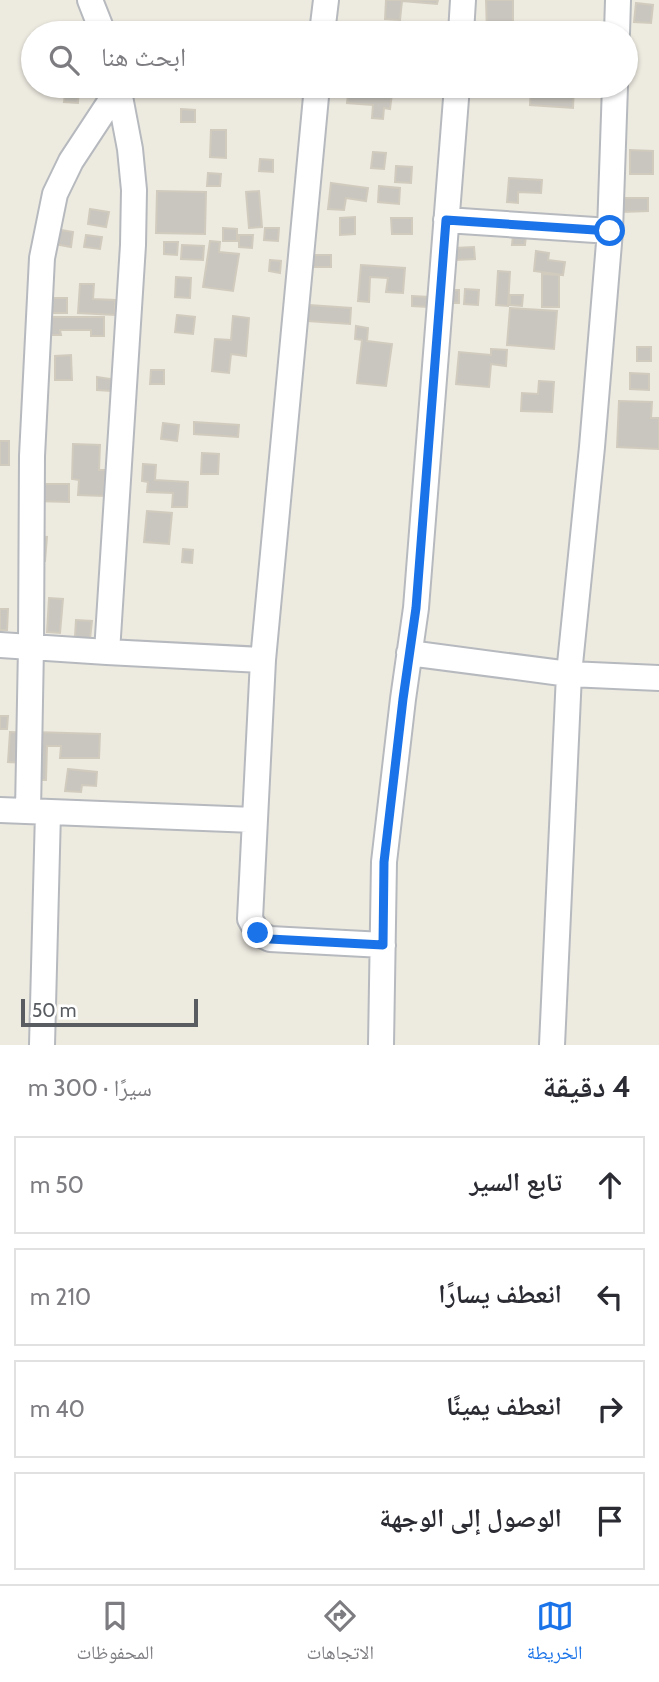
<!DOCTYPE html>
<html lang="ar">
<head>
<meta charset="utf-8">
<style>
	:root { --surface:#fff; --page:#f2f2f3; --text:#2b2b33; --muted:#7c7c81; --line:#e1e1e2; --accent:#1a73e8 }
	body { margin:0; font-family:Cabin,"Noto Naskh Arabic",sans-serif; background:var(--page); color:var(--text); direction:rtl }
	.scale { position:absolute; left:21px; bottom:18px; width:177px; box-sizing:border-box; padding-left:7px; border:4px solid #595d62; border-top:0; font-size:19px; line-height:24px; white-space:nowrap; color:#595d62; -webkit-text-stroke:5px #fff; paint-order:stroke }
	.stop { position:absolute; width:21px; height:21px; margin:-16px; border:5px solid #1a73e8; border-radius:50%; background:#fff }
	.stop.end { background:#1a73e8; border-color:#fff; box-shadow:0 2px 7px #0008 }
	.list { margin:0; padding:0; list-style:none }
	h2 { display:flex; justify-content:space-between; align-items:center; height:91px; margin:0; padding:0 28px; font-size:30px }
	h2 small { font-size:23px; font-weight:400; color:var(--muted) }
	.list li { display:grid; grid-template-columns:46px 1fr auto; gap:21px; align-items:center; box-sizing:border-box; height:98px; margin:0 14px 14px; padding:0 14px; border:2px solid var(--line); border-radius:0px }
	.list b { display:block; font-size:26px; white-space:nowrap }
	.list em { font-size:23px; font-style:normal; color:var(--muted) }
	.icon { flex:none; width:38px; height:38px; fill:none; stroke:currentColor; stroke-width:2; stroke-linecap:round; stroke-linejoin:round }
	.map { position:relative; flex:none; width:659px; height:1045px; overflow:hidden; direction:ltr }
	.search { position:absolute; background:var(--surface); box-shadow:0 2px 5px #0004; left:21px; right:21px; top:21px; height:77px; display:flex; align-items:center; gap:18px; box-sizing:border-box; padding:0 24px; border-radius:38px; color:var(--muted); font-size:26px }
	.sheet { height:539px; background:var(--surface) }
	nav { display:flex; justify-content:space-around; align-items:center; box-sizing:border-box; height:98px; border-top:2px solid var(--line); background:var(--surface); font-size:19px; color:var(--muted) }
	nav a { display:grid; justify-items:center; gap:4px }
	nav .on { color:var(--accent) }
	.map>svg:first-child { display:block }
	.building { fill:#c9c6bf; stroke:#d1cbbe; stroke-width:2 }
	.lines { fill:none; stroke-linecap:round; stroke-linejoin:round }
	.minor-casing { stroke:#b6b9be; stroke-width:28 }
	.minor { stroke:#fff; stroke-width:24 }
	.route { stroke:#1a73e8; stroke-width:9 }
</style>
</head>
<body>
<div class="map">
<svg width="659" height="1045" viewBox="0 0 659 1045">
	<rect width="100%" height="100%" fill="#edeae0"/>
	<path class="building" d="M386 0H438L437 4 402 1 400 20 385 19Z
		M486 0H513V33H487Z
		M636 3 653 5 651 23 634 22Z
		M66 86H79L78 103 64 102Z
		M349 86H393L390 109 384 108 383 119 372 118 373 105 347 103Z
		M531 86H574L573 108 530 105Z
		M181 109 195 110V122H181Z
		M211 130H226V158L210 157Z
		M630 150 653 151V174H630Z
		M373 152 386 153 384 169 371 168Z
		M260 159 273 160V172L259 171Z
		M396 166 412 167 411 183 395 182Z
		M208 173 221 174 220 186H207Z
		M509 178 542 180 541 193 518 192V203L507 202Z
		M331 183 368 188 366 201 346 198 344 210 328 209Z
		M379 186 400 188 399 204 378 202Z
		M157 191 206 192 205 234 156 233Z
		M259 191 262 227 249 228 246 192Z
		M623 198H648V211L623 212Z
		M90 209 109 212 106 227 88 224Z
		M355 217V234L340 235V218Z
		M391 218H412V234H392Z
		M223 228 237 229V241H223Z
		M265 228H279L278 241 264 240Z
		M56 229 73 232 71 247 54 244Z
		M513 234 526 235 525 245H512Z
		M86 235 102 237 100 249 84 247Z
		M239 235H253L252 248 239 247Z
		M210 241 220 242 219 252 239 254 233 291 203 287Z
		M164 242H178L177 255 164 254Z
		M182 245 204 246 203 260 181 259Z
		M474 247 475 259 456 260 454 248Z
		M536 251 549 253 548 260 565 262 563 275 534 271Z
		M313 255H331V267H313Z
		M270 260 281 261 280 273 269 271Z
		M361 265 405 268 403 293 386 292 388 278 370 277 369 302 358 301Z
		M498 271 510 272 508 306 496 305Z
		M542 274 559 275V307H542Z
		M176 277 191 278 190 298 175 297Z
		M80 284H94L93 299 115 300V315L78 313Z
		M465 289 479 290 478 305 464 304Z
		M444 290H459V303H444Z
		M510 295H523L522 306 510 305Z
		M412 296 429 297 428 307 412 306Z
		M49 298H67V313H49Z
		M309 305 351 308 350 324 308 321Z
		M510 308 557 311 554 349 507 345Z
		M177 315 195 317 193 334 175 332Z
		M233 316 249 318 246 356 231 354 229 373 212 371 215 339 231 340Z
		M48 317H104V336H91V330H60L61 335H48Z
		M356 326 368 328 367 341 392 344 386 386 357 383 362 340 355 339Z
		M637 347H651V361H637Z
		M491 349 507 350 506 366 491 364 489 387 456 384 459 352 491 355Z
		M71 355 72 380H55V356Z
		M151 370H164V384H150Z
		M630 373 649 374V390L630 389Z
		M97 377 111 379V391L97 390Z
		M539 381 554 382 552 412 521 411 522 393 538 394Z
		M619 401 652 402 651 418H659V449L617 447Z
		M194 422 239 425 238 437 194 434Z
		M163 423 179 425 177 441 161 439Z
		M0 441H9V465H0Z
		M73 444 100 445 99 470H105L104 496 78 495 79 480 72 479Z
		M202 453 219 454 218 474H201Z
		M143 464 156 465 155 480 188 482 187 507H172L173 493 147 492 148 482 142 481Z
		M35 484H69V502L35 501Z
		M147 511 172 513 169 544 144 542Z
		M33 536 47 537 45 561H32Z
		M183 549 193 550 192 563 182 562Z
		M49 598 63 599 60 633 47 632Z
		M0 609H8L7 630H0Z
		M76 620 92 621 90 639 75 637Z
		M0 716H8L7 729H0Z
		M10 732 28 733 26 763 8 762Z
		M34 732 100 734 99 758H60L61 746H47L46 780H32Z
		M68 769 97 772 96 786 82 785 81 792 65 791Z"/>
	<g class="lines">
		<g class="minor-casing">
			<path id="minor" d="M90 0 103 33
				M322 33 326 0
				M461 33 463 0
				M617 33 618 0
				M317 86 263 660 250 919 258 933 270 939 383 945
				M446 220 610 231
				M0 645 107 652 263 660
				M107 652 133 245 134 190 130 149 118 86
				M409 653 569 674 659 678
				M0 810 254 820
				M28 811 31 646 32 456 42 258 55 194 71 161 119 88
				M42 1045 48 812
				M381 1045 384 862 403 699 416 608 457 86
				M552 1045 569 674 592 447 610 231 615 86"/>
		</g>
		<use href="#minor" class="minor"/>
	</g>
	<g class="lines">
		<path class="route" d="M258 933 270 939 383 945 384 862 403 699 416 608 446 220 610 231"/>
	</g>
</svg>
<div class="scale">50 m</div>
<div class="stop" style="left:610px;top:231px"></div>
<div class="stop end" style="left:258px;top:933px"></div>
<div class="search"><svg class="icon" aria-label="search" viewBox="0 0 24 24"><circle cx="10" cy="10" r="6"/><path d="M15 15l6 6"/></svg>ابحث هنا</div>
</div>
<section class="sheet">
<h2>4 دقيقة<small>سيرًا · 300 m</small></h2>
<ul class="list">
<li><svg class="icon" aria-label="ahead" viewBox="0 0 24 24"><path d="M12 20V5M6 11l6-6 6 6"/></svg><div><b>تابع السير</b></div><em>50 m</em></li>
<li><svg class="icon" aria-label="left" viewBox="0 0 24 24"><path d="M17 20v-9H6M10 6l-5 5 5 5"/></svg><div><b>انعطف يسارًا</b></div><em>210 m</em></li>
<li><svg class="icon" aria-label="right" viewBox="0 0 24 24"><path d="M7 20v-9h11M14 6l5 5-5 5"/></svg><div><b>انعطف يمينًا</b></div><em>40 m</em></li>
<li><svg class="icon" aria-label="arrive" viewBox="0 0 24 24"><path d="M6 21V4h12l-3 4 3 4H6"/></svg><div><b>الوصول إلى الوجهة</b></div></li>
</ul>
</section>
<nav>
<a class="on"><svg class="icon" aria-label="map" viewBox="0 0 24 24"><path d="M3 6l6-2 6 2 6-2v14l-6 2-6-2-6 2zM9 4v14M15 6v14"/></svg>الخريطة</a>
<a><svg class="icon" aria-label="directions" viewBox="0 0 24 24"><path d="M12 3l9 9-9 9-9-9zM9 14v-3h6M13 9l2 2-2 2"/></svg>الاتجاهات</a>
<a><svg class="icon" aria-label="saved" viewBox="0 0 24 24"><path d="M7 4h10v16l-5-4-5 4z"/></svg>المحفوظات</a>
</nav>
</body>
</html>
